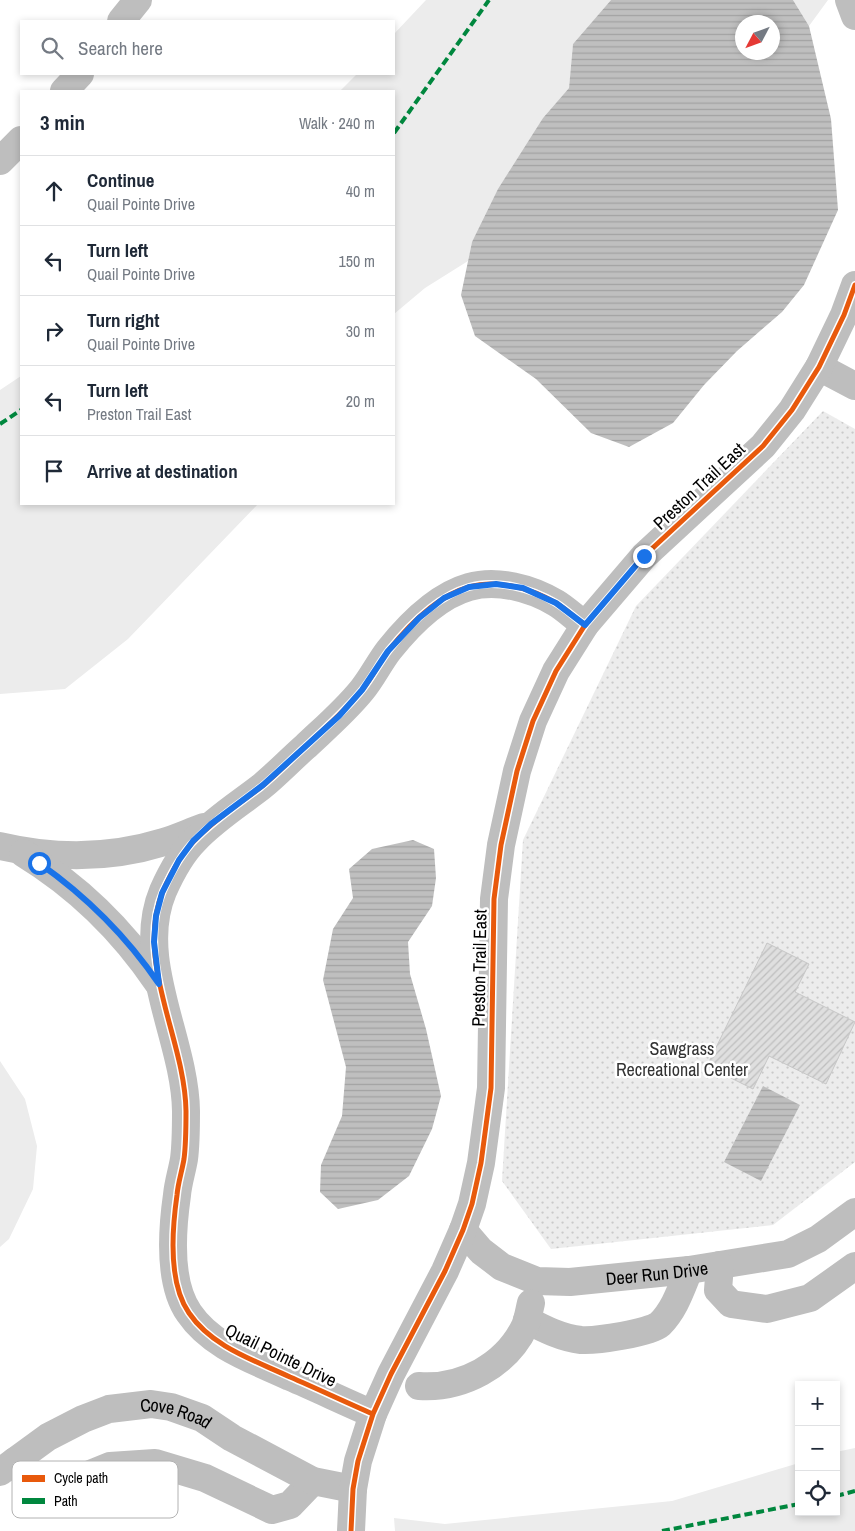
<!DOCTYPE html>
<html lang="en">
<head>
<meta charset="utf-8">
<style>
	:root { --surface:#fff; --page:#f6f6f7; --text:#1f2937; --muted:#747a83; --line:#e0e1e3 }
	body { margin:0; font-family:"Archivo Narrow",sans-serif; background:var(--page); color:var(--text) }
	.controls { position:absolute; right:15px; bottom:15px; display:grid; overflow:hidden; border-radius:0px; box-shadow:0 2px 8px #0003 }
	.controls button { width:45px; height:45px; display:grid; place-items:center; padding:0; border:0; border-bottom:1px solid var(--line); background:var(--surface); color:var(--text); font:25px sans-serif }
	.compass { position:absolute; left:735px; top:15px; width:45px; height:45px; border-radius:50%; background:var(--surface); box-shadow:0 2px 8px #0003; rotate:229deg }
	.stop { position:absolute; width:15px; height:15px; margin:-11px; border:4px solid #1a73e8; border-radius:50%; background:#fff }
	.stop.end { background:#1a73e8; border-color:#fff; box-shadow:0 1px 5px #0008 }
	.list { margin:0; padding:0; list-style:none }
	h2 { display:flex; justify-content:space-between; align-items:center; height:65px; margin:0; padding:0 20px; font-size:21px }
	h2 small { font-size:16px; font-weight:400; color:var(--muted) }
	.list li { display:grid; grid-template-columns:32px 1fr auto; gap:15px; align-items:center; box-sizing:border-box; height:70px; padding:0 20px; border-top:1px solid var(--line) }
	.list b { display:block; font-size:19px; white-space:nowrap }
	.list p { margin:0; font-size:16px; white-space:nowrap; color:var(--muted) }
	.list em { font-size:16px; font-style:normal; color:var(--muted) }
	.icon { flex:none; width:28px; height:28px; fill:none; stroke:currentColor; stroke-width:2; stroke-linecap:round; stroke-linejoin:round }
	.map { position:relative; flex:none; width:855px; height:1531px; overflow:hidden }
	.search { position:absolute; background:var(--surface); box-shadow:0 2px 8px #0003; left:20px; top:20px; width:375px; height:55px; display:flex; align-items:center; gap:12px; box-sizing:border-box; padding:0 18px; border-radius:0px; color:var(--muted); font-size:19px }
	.panel { position:absolute; background:var(--surface); box-shadow:0 2px 8px #0003; left:20px; top:90px; width:375px; height:415px; border-radius:0px }
	.map>svg:first-child { display:block }
	.grass { fill:#ececec }
	.park { fill:url(#park-dots) }
	.water { fill:url(#water-rules); fill-rule:evenodd }
	.building { fill:url(#building-hatch); stroke:#c7c7c7 }
	.lines { fill:none; stroke-linecap:round; stroke-linejoin:round }
	.minor { stroke:#bebebe; stroke-width:28 }
	.quiet { stroke:#00873e; stroke-width:4; stroke-dasharray:8 4; stroke-linecap:butt }
	.cycleway-casing { stroke:#fff; stroke-width:8 }
	.cycleway { stroke:#e8590c; stroke-width:5 }
	.route { stroke:#1a73e8; stroke-width:6 }
	.labels { text-anchor:middle; dominant-baseline:central; stroke-width:5; stroke-linejoin:round; paint-order:stroke }
	.street-label { font-size:18px; fill:#000; stroke:#fff }
	.park-label { font-size:18px; fill:#333; stroke:#fff }
	.key { fill:#fff; stroke:#b2b2b2; stroke-width:1 }
	.key-label { font-size:14px; fill:#000 }
</style>
</head>
<body>
<div class="map">
<svg width="855" height="1531" viewBox="0 0 855 1531">
	<defs>
		<pattern id="park-dots" width="8" height="8" patternUnits="userSpaceOnUse" patternTransform="scale(1.25)"><rect width="8" height="8" fill="#ececec"/><path d="M2 2h.1M6 6h.1" fill="none" stroke="#c9c9c9" stroke-width="1.8" stroke-linecap="round"/></pattern>
		<pattern id="water-rules" width="6" height="5" patternUnits="userSpaceOnUse" patternTransform="scale(1.25)"><rect width="6" height="5" fill="#bfbfbf"/><path d="M0 2.5h6" fill="none" stroke="#a2a2a2"/></pattern>
		<pattern id="building-hatch" width="6" height="6" patternUnits="userSpaceOnUse" patternTransform="scale(1.25)"><rect width="6" height="6" fill="#dfdfdf"/><path d="M-1 1l2-2M0 6l6-6M5 7l2-2" fill="none" stroke="#bebebe"/></pattern>
	</defs>
	<rect width="100%" height="100%" fill="#fff"/>
	<path class="grass" d="M426 0H611L573 44 569 88 543 118 472 242 468 261 425 288 394 314V91H340L357 74H394V34Z
		M793 0H828L809 26Z
		M21 376V504H258L128 639 65 689 0 694V390Z
		M0 1061 25 1099 37 1146 33 1189 9 1239 0 1247Z
		M855 1448V1531H395L394 1518 445 1524 672 1501 799 1463V1512H836V1452Z"/>
	<path class="park" d="M823 411 855 429V1162L773 1225 551 1249 502 1181 523 840 636 606Z"/>
	<path class="water" d="M611 0H793L809 26 831 119 838 210 804 285 782 312 737 351 704 385 673 423 629 447 591 433 536 379 475 336 461 295 472 242 498 189 543 118 569 88 573 44ZM742 22H772V52H742Z
		M413 840 434 849 436 878 432 906 408 942 410 974 426 1029 441 1096 432 1129 409 1176 378 1200 338 1209 320 1192 321 1165 342 1116 346 1067 323 980 333 929 353 898 349 869 372 849Z
		M763 1086 800 1105 761 1181 724 1162Z"/>
	<path class="building" d="M767 943 809 964 795 992 855 1022 826 1084 769 1056 753 1089 707 1066Z"/>
	<g class="lines">
		<g class="minor">
			<path d="M849 0 855 16"/>
			<path d="M121 21 138 0"/>
			<path d="M64 91 80 74"/>
			<path d="M0 161 21 140"/>
			<path d="M819 367 855 386"/>
			<path d="M0 846C55 859 109 859 164 842 177 838 190 832 204 827"/>
			<path d="M23 853C77 886 123 931 158 983"/>
			<path id="s1" d="M463 1230 481 1251 502 1267 537 1281 570 1282 689 1270 788 1254 818 1239 855 1212"/>
			<path d="M720 1265 718 1290 731 1304 767 1309 810 1298 855 1266"/>
			<path d="M527 1320C544 1329 562 1338 581 1340 596 1341 650 1333 660 1324 675 1309 681 1289 689 1270"/>
			<path d="M419 1386C462 1389 506 1366 525 1326 528 1319 529 1311 531 1303"/>
			<path d="M373 1414C345 1402 318 1389 290 1377 254 1360 212 1347 189 1313 168 1283 172 1230 177 1195 178 1183 182 1171 184 1159 186 1144 186 1126 186 1111 185 1039 134 960 163 891 171 873 181 854 195 840 215 819 239 804 261 787 277 774 291 759 306 746 325 728 345 711 362 690 372 678 379 663 389 650 409 625 437 596 469 587 497 579 531 588 556 603 566 609 575 618 585 625"/>
			<path d="M15 1461 28 1480 46 1492 110 1466 155 1463 205 1478 272 1510 290 1505 313 1481"/>
			<path id="s2" d="M0 1472 48 1437 83 1419 109 1409 151 1404 171 1407 202 1418 232 1438 313 1481 353 1489"/>
			<path d="M351 1531 353 1489 358 1461 373 1414 391 1374 445 1271 463 1230 472 1204 481 1163 491 1088 494 899 501 845 517 771 533 721 556 671 585 625 644 556 763 446 792 410 819 367 844 315 855 285"/>
		</g>
		<path class="quiet" d="M394 133 489 0
			M0 424 21 410
			M836 1496 855 1491
			M662 1531 799 1504"/>
		<g class="cycleway-casing">
			<path id="cycleway" d="M373 1414C345 1402 318 1389 290 1377 254 1360 212 1347 189 1313 168 1283 172 1230 177 1195 178 1183 182 1171 184 1159 186 1144 186 1126 186 1111 185 1039 134 960 163 891 171 873 181 854 195 840 215 819 239 804 261 787 277 774 291 759 306 746 325 728 345 711 362 690 372 678 379 663 389 650 409 625 437 596 469 587 497 579 531 588 556 603 566 609 575 618 585 625
				M351 1531 353 1489 358 1461 373 1414 391 1374 445 1271 463 1230 472 1204 481 1163 491 1088 494 899 501 845 517 771 533 721 556 671 585 625 644 556 763 446 792 410 819 367 844 315 855 285"/>
		</g>
		<use href="#cycleway" class="cycleway"/>
	</g>
	<g class="lines">
		<path class="route" d="M39 863C86 896 127 937 159 984L154 942 156 916 162 893 179 860 193 841 211 824 263 785 339 716 362 690 388 651 419 618 444 598 469 587 496 584 523 588 556 603 585 625 644 556"/>
	</g>
	<g class="labels">
		<g class="street-label">
			<text transform="translate(699 486) rotate(-43)">Preston Trail East</text>
			<text transform="translate(479 968) rotate(-89)">Preston Trail East</text>
			<text stroke="none"><textPath href="#s1" startOffset="212">Deer Run Drive</textPath></text>
			<text transform="translate(281 1355) rotate(26)">Quail Pointe Drive</text>
			<text stroke="none"><textPath href="#s2" startOffset="195">Cove Road</textPath></text>
		</g>
		<g class="park-label">
			<text x="682" y="1048">Sawgrass<tspan x="682" dy="21">Recreational Center</tspan></text>
		</g>
	</g>
	<rect x="12" y="1461" width="166" height="57" rx="8" class="key"/>
	<rect x="22" y="1475" width="23" height="7" fill="#e8590c"/>
	<rect x="22" y="1498" width="23" height="6" fill="#00873e"/>
	<g class="key-label">
		<text x="54" y="1483">Cycle path</text>
		<text x="54" y="1506">Path</text>
	</g>
</svg>
<div class="controls">
<button>+</button>
<button>−</button>
<button><svg class="icon" aria-label="locate" viewBox="0 0 24 24"><circle cx="12" cy="12" r="6"/><path d="M12 2v4M12 18v4M2 12h4M18 12h4"/></svg></button>
</div>
<svg class="compass" viewBox="-18 -18 36 36"><path d="M0-13l5 13h-10z" fill="#e53935"/><path d="M0 13l5-13h-10z" fill="#747a83"/></svg>
<div class="stop" style="left:39px;top:863px"></div>
<div class="stop end" style="left:644px;top:556px"></div>
<div class="search"><svg class="icon" aria-label="search" viewBox="0 0 24 24"><circle cx="10" cy="10" r="6"/><path d="M15 15l6 6"/></svg>Search here</div>
<section class="panel">
<h2>3 min<small>Walk · 240 m</small></h2>
<ul class="list">
<li><svg class="icon" aria-label="ahead" viewBox="0 0 24 24"><path d="M12 20V5M6 11l6-6 6 6"/></svg><div><b>Continue</b><p>Quail Pointe Drive</p></div><em>40 m</em></li>
<li><svg class="icon" aria-label="left" viewBox="0 0 24 24"><path d="M17 20v-9H6M10 6l-5 5 5 5"/></svg><div><b>Turn left</b><p>Quail Pointe Drive</p></div><em>150 m</em></li>
<li><svg class="icon" aria-label="right" viewBox="0 0 24 24"><path d="M7 20v-9h11M14 6l5 5-5 5"/></svg><div><b>Turn right</b><p>Quail Pointe Drive</p></div><em>30 m</em></li>
<li><svg class="icon" aria-label="left" viewBox="0 0 24 24"><path d="M17 20v-9H6M10 6l-5 5 5 5"/></svg><div><b>Turn left</b><p>Preston Trail East</p></div><em>20 m</em></li>
<li><svg class="icon" aria-label="arrive" viewBox="0 0 24 24"><path d="M6 21V4h12l-3 4 3 4H6"/></svg><div><b>Arrive at destination</b></div></li>
</ul>
</section>
</div>
</body>
</html>
